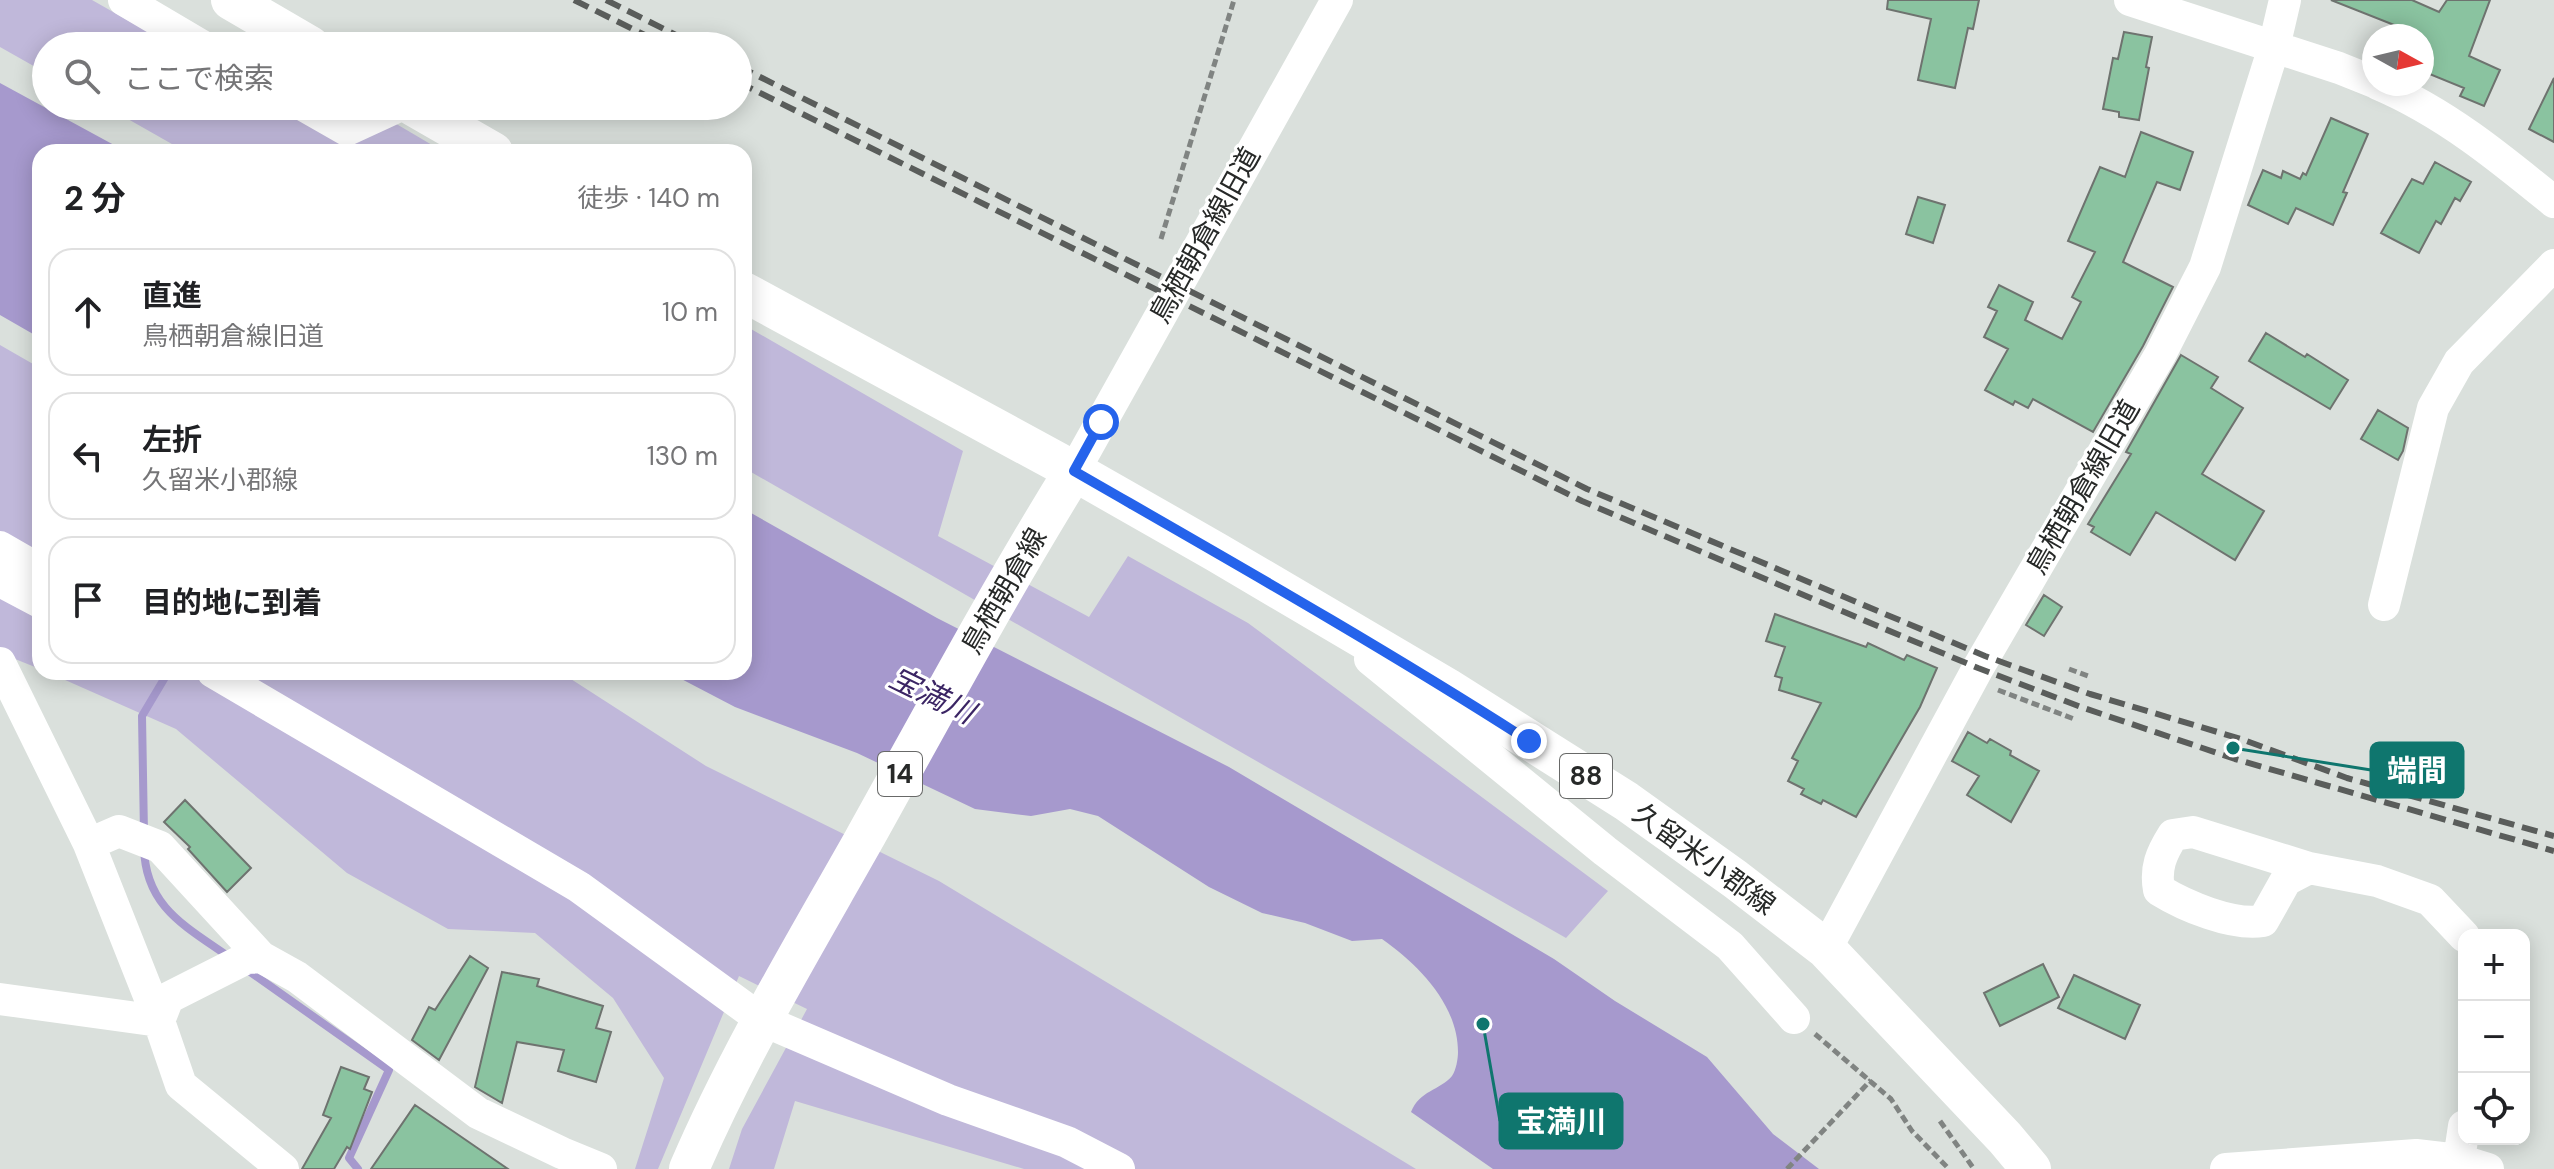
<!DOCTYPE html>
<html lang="ja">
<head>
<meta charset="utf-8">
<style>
	:root { --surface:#fff; --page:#f2f2f2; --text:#202124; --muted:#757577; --line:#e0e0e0 }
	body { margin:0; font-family:"DM Sans","Noto Sans JP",sans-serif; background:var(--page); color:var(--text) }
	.controls { position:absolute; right:24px; bottom:24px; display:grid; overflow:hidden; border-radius:16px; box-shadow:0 4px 20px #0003 }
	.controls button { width:72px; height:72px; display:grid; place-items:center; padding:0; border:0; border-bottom:2px solid var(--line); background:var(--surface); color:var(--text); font:40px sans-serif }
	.compass { position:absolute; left:2362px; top:24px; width:72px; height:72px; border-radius:50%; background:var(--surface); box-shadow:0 4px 20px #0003; rotate:98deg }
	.stop { position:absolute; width:24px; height:24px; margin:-18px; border:6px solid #2563eb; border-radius:50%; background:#fff }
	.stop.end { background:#2563eb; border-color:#fff; box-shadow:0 2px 8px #0008 }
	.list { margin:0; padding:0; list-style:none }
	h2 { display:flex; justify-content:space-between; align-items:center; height:104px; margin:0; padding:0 32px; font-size:34px }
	h2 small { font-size:26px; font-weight:400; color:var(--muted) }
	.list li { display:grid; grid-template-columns:52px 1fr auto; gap:24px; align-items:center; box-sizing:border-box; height:128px; margin:0 16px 16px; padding:0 16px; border:2px solid var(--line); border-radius:24px }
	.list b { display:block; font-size:30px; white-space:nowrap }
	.list p { margin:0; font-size:26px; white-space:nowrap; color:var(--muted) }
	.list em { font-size:26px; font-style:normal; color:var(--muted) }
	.icon { flex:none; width:44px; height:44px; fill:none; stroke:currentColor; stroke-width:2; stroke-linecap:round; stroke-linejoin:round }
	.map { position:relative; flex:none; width:2554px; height:1169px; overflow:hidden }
	.search { position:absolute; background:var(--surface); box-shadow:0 4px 20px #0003; left:32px; top:32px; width:720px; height:88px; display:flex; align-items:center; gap:20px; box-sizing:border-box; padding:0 28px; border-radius:44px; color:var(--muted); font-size:30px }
	.panel { position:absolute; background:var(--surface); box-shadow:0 4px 20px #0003; left:32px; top:144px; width:720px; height:536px; border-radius:24px }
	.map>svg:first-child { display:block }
	.green { fill:#c0b8da }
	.water { fill:#a699cd }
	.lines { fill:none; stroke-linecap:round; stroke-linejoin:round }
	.stream { stroke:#a699cd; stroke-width:8 }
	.building { fill:#8ac3a0; stroke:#6e736f; stroke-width:2 }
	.path { stroke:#808482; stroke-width:5; stroke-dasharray:8 4; stroke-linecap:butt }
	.minor { stroke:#fff; stroke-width:32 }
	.major { stroke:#fff; stroke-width:40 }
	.rail { stroke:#5a5d5b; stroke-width:6; stroke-dasharray:16 8; stroke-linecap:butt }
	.route { stroke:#2563eb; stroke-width:10 }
	.labels { text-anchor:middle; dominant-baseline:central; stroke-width:6; stroke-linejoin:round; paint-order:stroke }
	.shield { fill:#fff; stroke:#686968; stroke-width:2 }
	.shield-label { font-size:26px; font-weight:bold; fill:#272928 }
	.street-label { font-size:28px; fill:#272928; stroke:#fff }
	.water-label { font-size:30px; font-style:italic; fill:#3b2564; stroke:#fff }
	.leader { fill:none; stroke:#0f766e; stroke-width:3 }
	.callout-dot { fill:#0f766e; stroke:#fff; stroke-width:3 }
	.callout { fill:#0f766e; stroke:#0f766e; stroke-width:3 }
	.callout-label { font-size:30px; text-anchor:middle; font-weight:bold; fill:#fff }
</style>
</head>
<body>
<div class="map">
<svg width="2554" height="1169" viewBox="0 0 2554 1169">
	<rect width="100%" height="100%" fill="#dae0dc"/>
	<path class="green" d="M0 0H92L173 46H46V73L0 47Z
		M105 106H280L340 140 393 122 444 152H186Z
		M744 325 963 451 938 536 1089 617 1128 556 1248 623 1608 891 1566 938 744 468Z
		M0 345 40 368V669L0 653Z
		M47 672H560L706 766 939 881 1416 1169H1024L795 1101 774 1169H729L742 1129 807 1009 739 976 658 1169H635L664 1078 613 998 535 933 448 929 347 873 176 729Z"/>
	<path class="water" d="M0 83 114 145 122 152H40V338L0 315Z
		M744 509 937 618 1229 767 1554 959 1615 1001 1707 1057 1773 1134 1819 1169H1493L1411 1112C1420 1090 1439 1091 1452 1076 1456 1070 1458 1059 1458 1052 1458 1005 1419 965 1382 939L1352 941 1305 923 1262 913 1209 887 1098 816 1070 809 1031 816 975 809 857 753 735 707 668 672H744Z"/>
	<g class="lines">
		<path class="stream" d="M144 834 142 716 167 674
			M144 847C145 908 187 927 232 959
			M246 969 389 1070 349 1158 358 1169"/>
	</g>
	<path class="building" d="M1888 0H1979L1973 29 1968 28 1955 88 1918 80 1931 19 1887 9Z
		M2331 0H2412L2439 12 2447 0H2490L2469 56 2500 70 2484 106 2460 96 2464 88 2427 73 2431 63 2422 59V36Z
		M2124 32 2152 37 2146 67 2149 68 2139 120 2119 117V112L2103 109 2113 58 2118 59Z
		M2554 78V142L2529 129Z
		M2331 118 2368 134 2343 192 2347 193 2333 225 2296 208 2288 224 2248 205 2263 170 2281 178 2283 171 2300 179 2303 173 2306 175Z
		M2141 132 2193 152 2180 190 2157 182 2123 262 2173 287 2143 346 2093 432 2033 399 2028 408 2015 401 2013 405 1985 390 2008 349 1984 337 1997 311 1988 307 1999 285 2033 302 2025 320 2062 339 2081 302 2072 297 2095 252 2068 241 2100 167 2125 177Z
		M2435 162 2471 182 2460 201 2455 198 2441 224 2436 221 2419 253 2381 233 2412 179 2423 184Z
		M1918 197 1945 205 1933 243 1906 234Z
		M2266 333 2305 357 2307 354 2348 380 2330 409 2249 361Z
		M2181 355 2218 377 2211 388 2243 408 2202 474 2264 511 2235 560 2156 512 2130 555 2091 532 2094 527 2088 524 2131 454 2126 452Z
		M2378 410 2408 428 2403 451 2398 460 2361 439Z
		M2044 595 2062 607 2044 636 2026 625Z
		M1775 614 1866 647 1868 643 1904 660 1907 655 1937 668 1920 707 1856 817 1823 800 1821 804 1801 794 1804 789 1788 781 1798 761 1792 758 1821 703 1779 690 1782 678 1775 676 1785 647 1766 641Z
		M1968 732 1987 743 1990 739 2011 751 2010 755 2039 771 2011 822 1967 795 1979 776 1952 761Z
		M185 800 251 868 227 892 188 849 190 847 164 822Z
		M470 956 488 968 439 1060 412 1040 429 1007 435 1010Z
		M2043 964 2059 997 2000 1026 1984 993Z
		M502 972 539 979 537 986 603 1006 596 1028 611 1032 596 1082 558 1071 564 1050 517 1042 502 1103 475 1087Z
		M2074 975 2140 1005 2125 1039 2058 1008Z
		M341 1067 369 1077 364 1089 372 1092 350 1149 347 1147 334 1169H302L331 1118 323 1115Z
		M415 1105 476 1147 508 1169H371Z"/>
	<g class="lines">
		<path class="path" d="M1161 239 1234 0
			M2069 669 2088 676
			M1998 690 2074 719
			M1815 1034 1891 1099 1912 1131 1949 1169
			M1940 1121 1974 1169
			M1787 1169 1871 1080"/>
		<path class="minor" d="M124 0 202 46
			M2130 0 2339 68 2374 82
			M2378 84C2444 112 2499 157 2554 202
			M305 106 347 130 399 106
			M1074 471 1337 0
			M0 547 40 570
			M0 581 40 602
			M2384 605 2433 408 2459 362 2554 265
			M1370 659 1605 851 1730 946 1794 1018
			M0 663 89 844 159 1021 181 1085 283 1169
			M213 672 579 887 762 1020 948 1100 1067 1142 1119 1169
			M89 844 119 831 160 847 261 957
			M2309 868 2286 880 2263 921C2232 926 2185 906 2159 890 2155 868 2161 854 2173 835L2193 832 2309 868 2377 881 2430 900 2464 936
			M1826 949 1978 668 2160 355 2205 267 2274 47 2285 0
			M0 999 159 1021
			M159 1021 168 998 247 958 261 957 297 977 478 1113 562 1153 601 1169
			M2459 1160 2464 1126
			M2226 1169 2416 1155 2459 1160 2488 1169"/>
		<path class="major" d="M231 0 310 46
			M413 106 493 152
			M744 292 1074 471 1216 552 1447 688 1626 801 1735 879 1826 949 2005 1138 2031 1169
			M689 1169C738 1055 802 949 863 841 932 717 999 592 1074 471"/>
		<path class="rail" d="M574 0 667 46
			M606 0 698 46
			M738 66 1587 489 1985 656 2090 694 2241 739 2347 778 2554 836
			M738 82 1582 501 1782 586 1978 668 2081 707 2235 759 2554 851"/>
	</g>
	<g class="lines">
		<path class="route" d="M1101 422 1074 471C1227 559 1381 646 1529 741"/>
	</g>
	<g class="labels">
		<g class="shield">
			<rect x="878" y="752" width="44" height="44" rx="6"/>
			<rect x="1560" y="754" width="52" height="44" rx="6"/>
		</g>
		<g class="shield-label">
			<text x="900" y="774">14</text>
			<text x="1586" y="776">88</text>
		</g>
		<g class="street-label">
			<text transform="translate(1205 235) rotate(-61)">鳥栖朝倉線旧道</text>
			<text transform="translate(2083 487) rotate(-60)">鳥栖朝倉線旧道</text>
			<text transform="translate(1004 591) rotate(-60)">鳥栖朝倉線</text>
			<text transform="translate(1704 859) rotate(36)">久留米小郡線</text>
		</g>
		<g class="water-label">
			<text transform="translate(932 695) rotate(26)">宝満川</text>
		</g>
	</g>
	<path class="leader" d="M2233 748L2371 770M1483 1024L1500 1121"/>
	<g class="callout-dot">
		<circle cx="2233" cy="748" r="8"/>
		<circle cx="1483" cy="1024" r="8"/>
	</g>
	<g class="callout">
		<rect x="2371" y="743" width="92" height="54" rx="8"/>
		<rect x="1500" y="1094" width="122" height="54" rx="8"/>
	</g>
	<g class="callout-label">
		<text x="2417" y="781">端間</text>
		<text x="1561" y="1132">宝満川</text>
	</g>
</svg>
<div class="controls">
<button>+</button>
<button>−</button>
<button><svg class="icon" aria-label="locate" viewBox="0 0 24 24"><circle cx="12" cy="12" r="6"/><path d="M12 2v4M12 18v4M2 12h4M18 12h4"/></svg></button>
</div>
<svg class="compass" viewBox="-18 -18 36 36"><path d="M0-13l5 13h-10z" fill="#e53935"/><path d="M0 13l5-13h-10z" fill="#757577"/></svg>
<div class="stop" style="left:1101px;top:422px"></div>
<div class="stop end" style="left:1529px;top:741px"></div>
<div class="search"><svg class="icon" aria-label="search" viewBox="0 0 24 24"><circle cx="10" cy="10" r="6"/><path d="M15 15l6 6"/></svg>ここで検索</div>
<section class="panel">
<h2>2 分<small>徒歩 · 140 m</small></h2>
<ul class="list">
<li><svg class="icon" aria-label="ahead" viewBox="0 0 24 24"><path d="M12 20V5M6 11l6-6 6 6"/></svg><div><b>直進</b><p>鳥栖朝倉線旧道</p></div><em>10 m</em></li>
<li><svg class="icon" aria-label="left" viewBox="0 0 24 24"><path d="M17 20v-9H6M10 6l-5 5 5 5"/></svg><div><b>左折</b><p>久留米小郡線</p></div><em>130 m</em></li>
<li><svg class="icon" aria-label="arrive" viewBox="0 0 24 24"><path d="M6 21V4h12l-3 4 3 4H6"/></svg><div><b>目的地に到着</b></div></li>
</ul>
</section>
</div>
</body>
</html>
